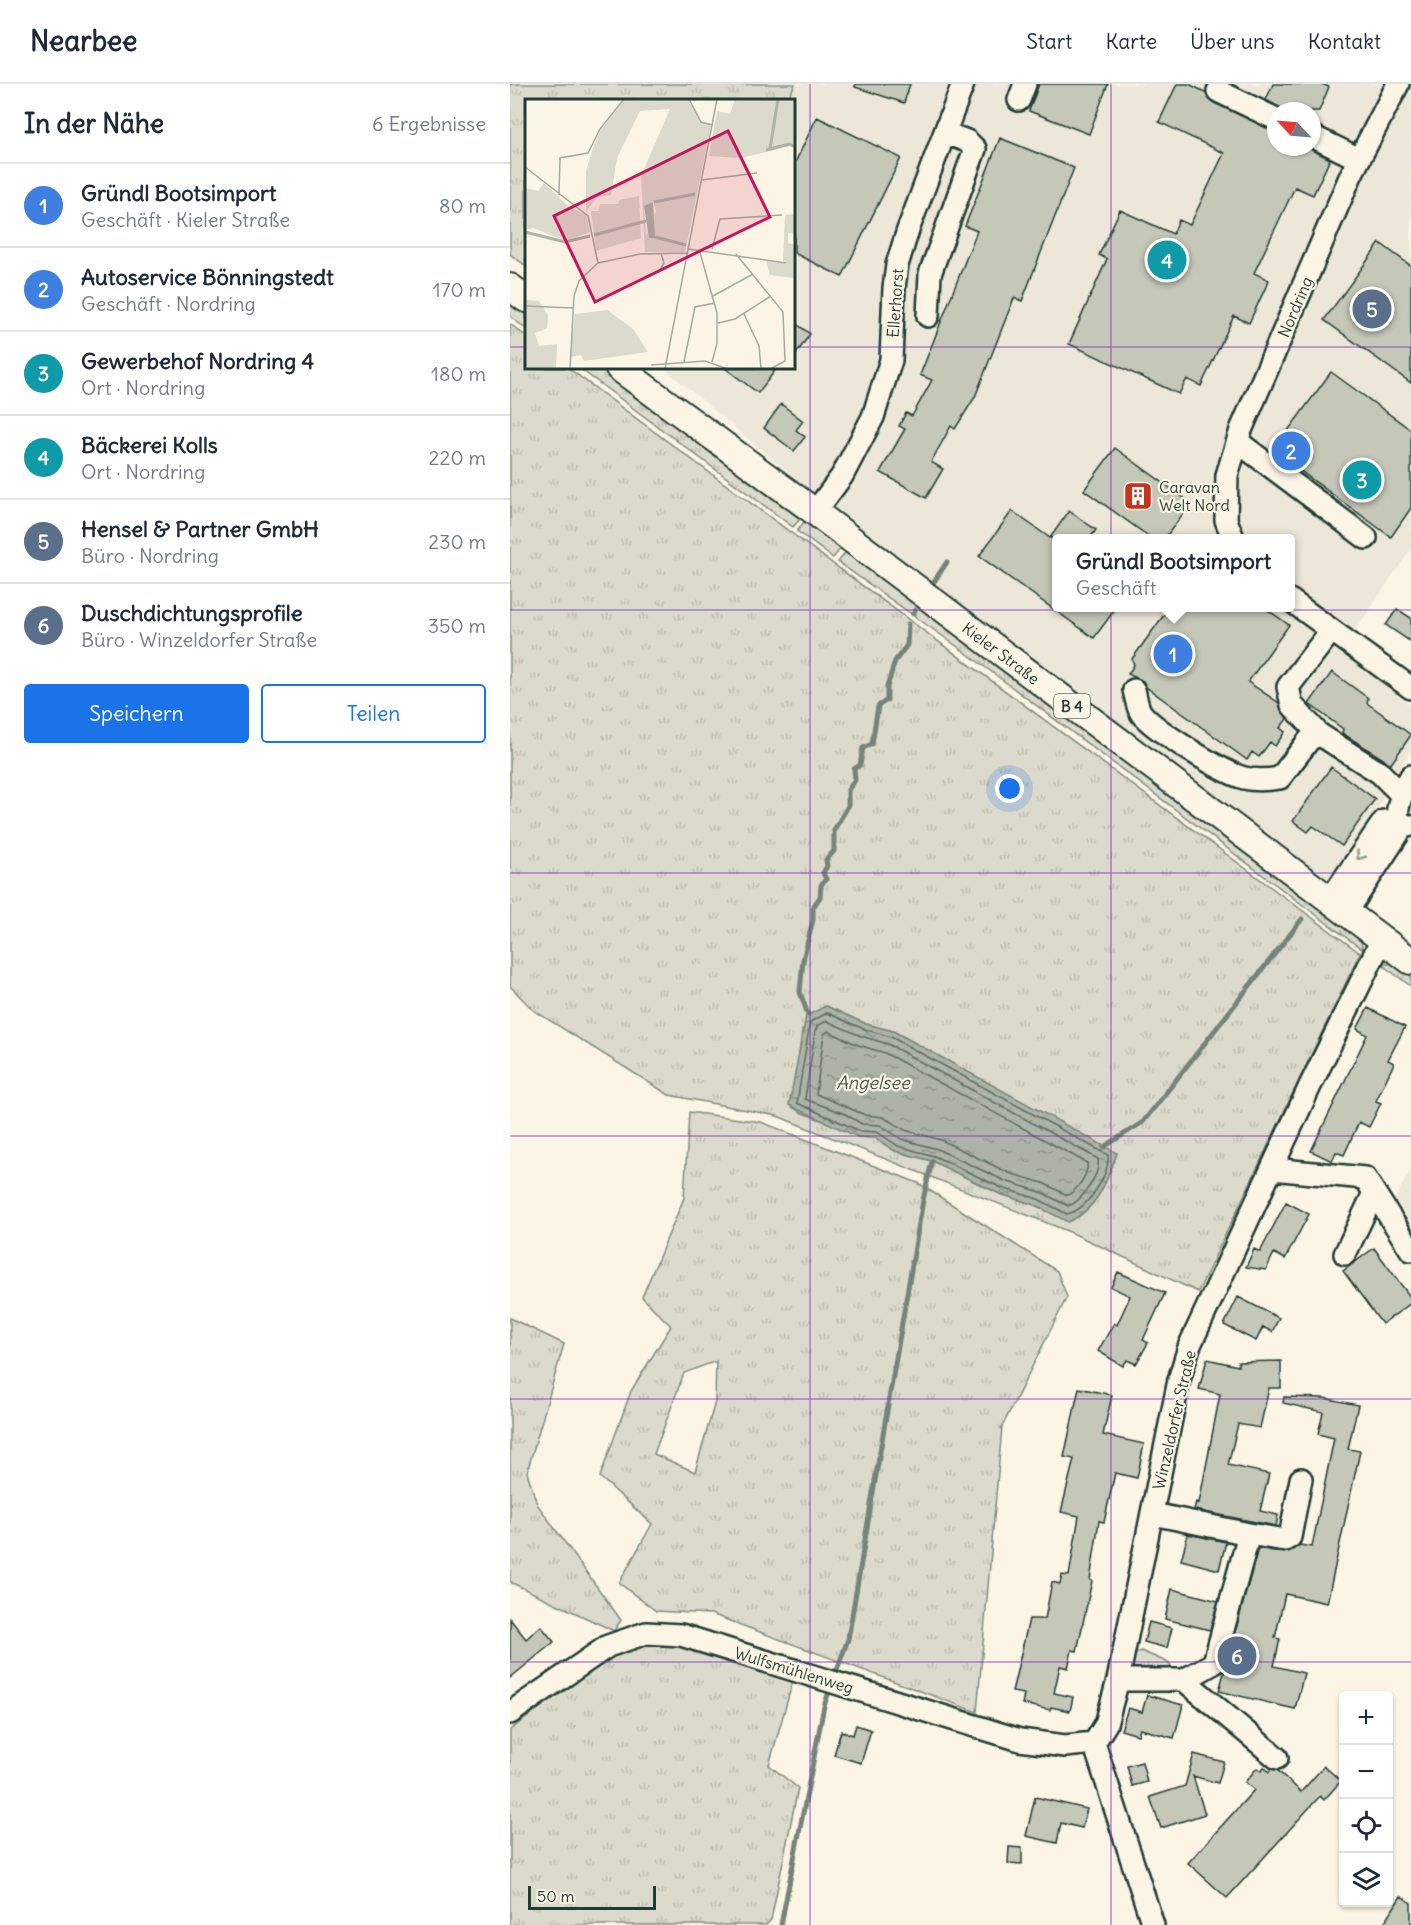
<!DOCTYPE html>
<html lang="de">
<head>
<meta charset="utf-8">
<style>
	:root { --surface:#fff; --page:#f2f2f3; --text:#1f2937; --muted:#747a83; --line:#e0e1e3; --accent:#1a73e8 }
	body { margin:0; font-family:Delius,sans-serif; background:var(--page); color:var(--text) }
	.controls { position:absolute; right:18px; bottom:18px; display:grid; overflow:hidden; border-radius:6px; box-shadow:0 2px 4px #0004 }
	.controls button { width:54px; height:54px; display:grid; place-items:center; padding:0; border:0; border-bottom:2px solid var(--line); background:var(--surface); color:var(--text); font:30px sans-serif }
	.compass { position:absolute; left:757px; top:18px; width:54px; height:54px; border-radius:50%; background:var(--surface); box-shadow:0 2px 4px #0004; rotate:296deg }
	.scale { position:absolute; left:18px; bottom:15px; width:128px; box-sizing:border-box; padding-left:6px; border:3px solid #1f3d34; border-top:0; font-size:16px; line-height:21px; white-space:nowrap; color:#1f3d34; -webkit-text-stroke:4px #fcf5e5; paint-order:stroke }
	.you { position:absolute; left:500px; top:705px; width:21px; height:21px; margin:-15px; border:4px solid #fff; border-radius:50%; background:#1a73e8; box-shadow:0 0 0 9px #1a73e833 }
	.badge { display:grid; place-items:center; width:39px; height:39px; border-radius:50%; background:var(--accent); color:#fff; font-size:20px; font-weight:700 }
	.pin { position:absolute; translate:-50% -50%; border:3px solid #fff; box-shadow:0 2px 6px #0006 }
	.popup { position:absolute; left:542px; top:450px; width:243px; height:78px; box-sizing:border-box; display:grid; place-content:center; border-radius:6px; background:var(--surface); filter:drop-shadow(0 2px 4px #0005); font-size:20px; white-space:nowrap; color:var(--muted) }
	.popup b { font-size:22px; color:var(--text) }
	.popup::after { content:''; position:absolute; left:50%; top:100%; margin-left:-12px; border:12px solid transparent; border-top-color:var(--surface) }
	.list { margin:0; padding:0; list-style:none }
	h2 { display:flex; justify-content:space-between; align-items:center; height:78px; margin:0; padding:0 24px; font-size:26px }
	h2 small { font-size:20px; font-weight:400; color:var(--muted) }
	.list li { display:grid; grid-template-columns:39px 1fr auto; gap:18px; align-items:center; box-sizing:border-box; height:84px; padding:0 24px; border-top:2px solid var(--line) }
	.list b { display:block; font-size:22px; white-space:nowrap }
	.list p { margin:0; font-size:20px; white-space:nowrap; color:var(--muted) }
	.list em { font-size:20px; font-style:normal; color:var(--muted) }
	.actions { display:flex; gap:12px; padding:18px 24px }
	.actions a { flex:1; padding:14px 0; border:2px solid var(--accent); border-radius:6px; text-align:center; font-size:21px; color:var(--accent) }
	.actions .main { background:var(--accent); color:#fff }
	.icon { flex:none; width:33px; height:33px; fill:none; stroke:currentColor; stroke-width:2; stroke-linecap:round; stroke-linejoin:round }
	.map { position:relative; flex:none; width:901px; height:1841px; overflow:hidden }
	header { display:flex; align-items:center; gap:36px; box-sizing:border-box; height:84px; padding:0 30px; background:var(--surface); border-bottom:2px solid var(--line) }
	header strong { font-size:28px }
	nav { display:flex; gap:33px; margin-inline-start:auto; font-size:21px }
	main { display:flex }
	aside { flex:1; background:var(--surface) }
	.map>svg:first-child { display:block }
	.built { fill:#ece7d8; fill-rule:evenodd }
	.grass { fill:url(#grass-tufts); stroke:#7e8c80; stroke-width:1.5; fill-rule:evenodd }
	.water { fill:url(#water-ripples); stroke:#758479; stroke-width:1.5 }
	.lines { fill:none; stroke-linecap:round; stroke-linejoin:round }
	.shore { stroke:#586c62; stroke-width:1.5 }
	.stream { stroke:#758479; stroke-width:5 }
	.building { fill:#c5c7b9; stroke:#1f3d34; stroke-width:1.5 }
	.minor-casing { stroke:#1f3d34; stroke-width:26 }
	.major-casing { stroke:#1f3d34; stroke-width:30 }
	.minor { stroke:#fcf5e5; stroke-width:21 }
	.major { stroke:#fcf5e5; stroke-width:26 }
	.oneway { stroke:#8e998c }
	.grid { fill:none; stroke:#7b2cbf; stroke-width:1.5; stroke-opacity:0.55 }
	.labels { text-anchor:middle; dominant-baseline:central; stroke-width:4.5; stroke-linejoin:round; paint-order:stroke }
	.shield { fill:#fcf5e5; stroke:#617469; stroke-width:1.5 }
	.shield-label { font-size:15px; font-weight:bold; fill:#1f3d34 }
	.street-label { font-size:16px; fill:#1f3d34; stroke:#fcf5e5 }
	.poi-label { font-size:16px; fill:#1f3d34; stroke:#fcf5e5; text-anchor:start }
	.water-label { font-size:18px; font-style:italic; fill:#435a51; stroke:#fcf5e5 }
	.inset-river { fill:none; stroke:#aeb3a7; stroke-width:3 }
	.inset-road { fill:none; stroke:#a4ab9e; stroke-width:1.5 }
	.view { fill:#c2185b; fill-opacity:0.15; stroke:#c2185b; stroke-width:3 }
	.inset-edge { fill:none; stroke:#1f3d34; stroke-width:3 }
</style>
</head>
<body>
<header>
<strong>Nearbee</strong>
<nav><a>Start</a><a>Karte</a><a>Über uns</a><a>Kontakt</a></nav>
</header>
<main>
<aside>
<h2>In der Nähe<small>6 Ergebnisse</small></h2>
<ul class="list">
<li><span class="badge" style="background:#3f7fe0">1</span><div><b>Gründl Bootsimport</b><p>Geschäft · Kieler Straße</p></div><em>80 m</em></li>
<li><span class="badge" style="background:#3f7fe0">2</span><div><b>Autoservice Bönningstedt</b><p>Geschäft · Nordring</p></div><em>170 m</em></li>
<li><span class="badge" style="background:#0f9aa8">3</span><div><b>Gewerbehof Nordring 4</b><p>Ort · Nordring</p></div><em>180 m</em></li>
<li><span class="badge" style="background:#0f9aa8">4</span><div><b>Bäckerei Kolls</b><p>Ort · Nordring</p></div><em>220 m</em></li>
<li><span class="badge" style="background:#5c6f8a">5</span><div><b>Hensel &amp; Partner GmbH</b><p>Büro · Nordring</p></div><em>230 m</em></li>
<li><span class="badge" style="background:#5c6f8a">6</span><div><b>Duschdichtungsprofile</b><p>Büro · Winzeldorfer Straße</p></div><em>350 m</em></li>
</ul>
<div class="actions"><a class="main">Speichern</a><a>Teilen</a></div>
</aside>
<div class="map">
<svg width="901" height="1841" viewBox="0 0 901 1841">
	<defs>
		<pattern id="grass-tufts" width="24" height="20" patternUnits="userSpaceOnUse" patternTransform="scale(1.5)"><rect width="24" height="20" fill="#dcdacc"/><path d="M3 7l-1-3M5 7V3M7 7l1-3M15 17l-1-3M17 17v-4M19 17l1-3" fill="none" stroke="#bcbcb0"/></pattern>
		<pattern id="water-ripples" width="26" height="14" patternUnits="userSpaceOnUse" patternTransform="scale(1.5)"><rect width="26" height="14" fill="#aeb3a7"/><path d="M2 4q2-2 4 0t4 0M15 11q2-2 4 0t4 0" fill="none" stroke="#8d9389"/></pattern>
	</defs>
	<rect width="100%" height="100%" fill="#fcf5e5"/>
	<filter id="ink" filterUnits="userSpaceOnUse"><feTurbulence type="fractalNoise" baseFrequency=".0167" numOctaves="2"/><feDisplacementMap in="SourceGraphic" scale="12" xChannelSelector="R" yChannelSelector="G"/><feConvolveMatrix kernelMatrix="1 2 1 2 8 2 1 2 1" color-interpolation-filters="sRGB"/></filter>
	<g filter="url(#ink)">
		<path class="built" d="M285 0H901V465L831 567 901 622V665L847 760 817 800 401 492 154 284H284V16H277ZM766 27H802V63H766ZM546 454H780V524H546Z
			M901 1086V1139L885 1114Z"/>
		<path class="grass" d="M0 0H285L277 16H16V182L0 170Z
			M0 217 16 229V245L0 232Z
			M0 240 16 252V284H58L850 869 688 1208 560 1148 267 1032 159 1011 23 926 0 902ZM316 922 356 940 383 947 607 1070 557 1137 525 1121 490 1110 422 1077 385 1067 365 1054 348 1053 330 1043 290 1028 279 1021 287 987 292 946Z
			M69 284H89L290 435 283 443Z
			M294 438 331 464 323 474 287 447Z
			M336 468 850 853 853 866 455 568 328 478Z
			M882 879 901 891V902L872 881Z
			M179 1028 251 1038 408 1099 547 1187 557 1213 492 1343 467 1628 201 1530 146 1527 109 1499 142 1440 90 1393 121 1307 161 1242 132 1213 174 1114ZM206 1277 205 1318 185 1388 144 1370 174 1289Z
			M0 1234 54 1260 17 1388 27 1420 111 1536 104 1547 0 1498Z
			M157 1559 283 1597 259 1681 288 1704 261 1836 256 1841H0V1646L90 1580 124 1561Z
			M631 1567 657 1578 661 1582 657 1585 619 1589 621 1572Z"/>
		<path class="water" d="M316 922 356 940 383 947 607 1069C597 1097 587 1126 558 1138L525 1121 490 1110 422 1077 385 1067 365 1054 348 1053 279 1021 296 932Z"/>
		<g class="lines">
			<path class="shore" d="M317 929 354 945 381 953 598 1071C600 1091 577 1126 557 1130L528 1115 492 1104 424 1072 388 1062 367 1048 350 1047 287 1019 300 938Z
				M317 937 351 952 378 960 588 1075C591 1089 572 1118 558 1122L531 1108 495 1097 427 1065 391 1055 370 1041 352 1040 335 1030 295 1015 305 948 308 941Z
				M318 947 348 961 375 969 577 1079C579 1089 567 1108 557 1111L533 1099 499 1089 431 1056 395 1046 373 1033 355 1031 306 1010 314 950Z"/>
			<path class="stream" d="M423 499 437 478
				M403 530 405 526
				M298 931 290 908 293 876 303 836V823L310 813 311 801 316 795 313 789 317 782 316 776 324 767V746L338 722V706L345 696 344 685 350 681 353 664 362 660 368 622 377 616V603L385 577 397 561 398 540
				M594 1063 633 1038 792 835
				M324 1594 338 1555 413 1116 422 1077
				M271 1841 314 1622 321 1602"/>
		</g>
		<path class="building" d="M345 0H400L394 19 345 3Z
			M529 0H598L579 50 519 27Z
			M667 0H679L695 8 702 18 766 48V63H796L820 75 803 111 785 103 744 189 759 196 739 239 724 232 691 302 677 295 669 310 559 260 597 175 589 171 610 126 663 150 669 136 680 141 714 69 649 38Z
			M763 0H812L819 3 809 27H776L756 16Z
			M307 33 391 74 332 193 284 169V81Z
			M490 54 564 84 512 217 504 214 465 313 445 345 441 342 421 378 433 385 416 414 370 388 395 345 389 342 396 329 402 332 422 296 410 291 467 147 455 142Z
			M870 159 901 182V299L814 236Z
			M284 238 300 250 284 273Z
			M215 284H267L248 309Z
			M821 288 901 346V424L881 453 763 367Z
			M271 320 293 337 286 346 295 353 284 367 254 344Z
			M605 364 681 419 655 454H641L574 406Z
			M502 427 540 454 559 427 586 446 580 454H541L546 458V524H606L584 554 469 472Z
			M659 524H755L779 541 738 598 769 619 777 635 770 644 775 648 765 662 760 658 749 673 742 668 737 676 636 603 633 597 618 590 624 581 622 575Z
			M887 525 901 534V558L876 541Z
			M822 588 858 614 857 619 901 651 881 680 832 649 833 645 799 620Z
			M821 683 865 715 832 762 803 742 798 748 783 737Z
			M858 924 895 943 878 976 884 979 866 1017 871 1019 859 1043 849 1038 834 1071 826 1068 822 1077 801 1067 857 951 847 945Z
			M776 1118 799 1130 775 1175 764 1169 756 1186 736 1183 744 1165 750 1168Z
			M864 1164 901 1214V1219L872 1240 833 1187Z
			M608 1188 655 1209 633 1256 638 1259 626 1280 617 1276 613 1282 588 1267 604 1239 607 1241 620 1212 601 1203Z
			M728 1213 769 1234 762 1248 753 1243 746 1257 714 1241Z
			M697 1275 728 1282V1278L771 1277V1304H759L750 1344 728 1340 718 1381 759 1390 750 1427 768 1431 766 1442 684 1426 686 1418 689 1419 710 1310 689 1305Z
			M569 1304 602 1311 593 1351 634 1360 627 1394 605 1389 594 1438 589 1437 580 1496 582 1497 567 1567 562 1566 558 1584 550 1582 544 1609 563 1613 560 1627 541 1623 540 1626 512 1620 514 1610 502 1608 519 1535H535L542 1498 550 1500 552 1491 559 1492 569 1432 551 1428 564 1375 554 1373Z
			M774 1313 814 1314 848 1321 838 1365 850 1367 817 1519 775 1510 765 1554 770 1555 764 1582 794 1589 785 1625 709 1607 748 1464 774 1469 790 1461 802 1463 824 1354 808 1350 813 1328 773 1319Z
			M678 1450 716 1458 709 1486 671 1476Z
			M662 1505 708 1517 700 1546 655 1535Z
			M0 1535 16 1555 31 1542 44 1558 0 1594Z
			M639 1538 662 1544 657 1564 634 1558Z
			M637 1611 673 1621 664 1654 630 1645 628 1651 611 1646 618 1624 632 1628Z
			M346 1641 361 1646 351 1679 324 1671 331 1647 343 1651Z
			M684 1670 714 1678 708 1699 683 1692 695 1730 651 1744 640 1713 675 1702Z
			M632 1678 637 1698 622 1702 617 1682Z
			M814 1682 831 1697 814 1716 810 1712 717 1814 678 1779 744 1706 735 1698 747 1684 751 1687 754 1683 759 1688 761 1685 767 1686 791 1708Z
			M525 1713 577 1725 572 1744 551 1739 547 1759 516 1752Z
			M499 1763 512 1764V1780L498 1779Z
			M891 1812 901 1819V1841H873Z"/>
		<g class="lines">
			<g class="minor-casing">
				<path id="minor" d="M708 7 766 35
					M509 16 515 0
					M802 52 849 75
					M418 232 420 190 465 65 457 57 435 49
					M728 358 856 454
					M305 428 332 392 363 333 381 276 384 204 387 181 398 146 453 0
					M723 454 716 436 717 391 731 346 841 91 888 0
					M780 516 901 604
					M624 606C626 613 627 623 631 629 644 646 712 688 734 694 746 697 758 696 770 694L799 656 809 650 870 689 891 710
					M809 650 782 621 778 603 821 547
					M819 817 874 737H886L898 742
					M836 829 888 750C884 729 890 711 901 692
					M762 1085 855 1094 901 1166
					M835 1170 864 1109
					M739 1450 775 1456 780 1453 791 1395
					M608 1596H674L704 1579 739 1450 643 1430
					M674 1596 767 1674
					M0 1629 98 1562 136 1549 171 1551 510 1656 555 1662 584 1659
					M643 1841 584 1659 596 1640 608 1596 669 1296 679 1263 800 1002 872 855"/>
			</g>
			<g class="major-casing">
				<path id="major" d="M0 203 16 215
					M109 284 305 428 901 877"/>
			</g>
			<use href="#minor" class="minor"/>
			<use href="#major" class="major"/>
		</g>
		<defs><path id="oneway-chevron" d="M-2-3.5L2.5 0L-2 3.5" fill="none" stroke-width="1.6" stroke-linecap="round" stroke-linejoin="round" transform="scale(1.5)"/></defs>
		<use class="oneway" href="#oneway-chevron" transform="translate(850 772) rotate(125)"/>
	</g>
	<path class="grid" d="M300 0V1841M601 0V1841M0 263H16M284 263H901M0 526H901M0 789H901M0 1052H901M0 1315H901M0 1578H901"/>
	<defs>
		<g id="building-square" transform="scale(1.5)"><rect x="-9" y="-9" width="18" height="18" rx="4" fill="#c8321e" stroke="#fcf5e5"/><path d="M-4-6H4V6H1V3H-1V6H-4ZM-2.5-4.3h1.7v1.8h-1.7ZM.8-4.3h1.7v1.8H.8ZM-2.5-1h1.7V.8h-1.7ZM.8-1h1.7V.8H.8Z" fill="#fff"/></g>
	</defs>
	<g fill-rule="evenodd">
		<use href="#building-square" x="628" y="412"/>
	</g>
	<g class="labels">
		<rect class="shield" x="544" y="610" width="36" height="24" rx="4.5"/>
		<g class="shield-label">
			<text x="562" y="622">B 4</text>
		</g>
		<g class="street-label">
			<text transform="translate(385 219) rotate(-86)">Ellerhorst</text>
			<text transform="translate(785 223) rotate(-67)">Nordring</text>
			<text transform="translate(491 569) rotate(37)">Kieler Straße</text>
			<text transform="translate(664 1336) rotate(-77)">Winzeldorfer Straße</text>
			<text transform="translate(284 1586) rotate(17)">Wulfsmühlenweg</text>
		</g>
		<g class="poi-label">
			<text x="649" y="403">Caravan<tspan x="649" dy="18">Welt Nord</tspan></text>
		</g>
		<g class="water-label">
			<text x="363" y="998">Angelsee</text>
		</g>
	</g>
	<g transform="translate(15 15)">
		<rect width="270" height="270" fill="#fcf5e5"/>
		<path d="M100 0H163L174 21 186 27 160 153H120L116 77 145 10 115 12 92 59 86 96 72 98 61 113V72L68 49 75 32ZM128 103 131 112 121 137 119 107ZM210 0H270V46L216 59 184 57 192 12 205 15ZM19 84 42 106 61 116 65 133 41 142 8 129 0 131V89L13 92ZM114 97 116 139 71 152 66 112H73L75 105H93L94 101ZM270 115V135L263 134V144L270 146V179L245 176 241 162 258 164 260 116ZM0 201 14 202 23 216 22 229 10 234 14 247 32 245 31 270H0ZM82 211 108 230 123 253 59 262 56 256 45 258 50 215Z" fill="#dcdacc" fill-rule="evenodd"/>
		<path d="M128 103 130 139H124L119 107Z" fill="#aeb3a7"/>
		<path class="inset-river" d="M245 50 253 0M241 51 264 45 270 48M129 103 170 95M0 133 40 143 65 137M69 136 121 122M130 138 161 146"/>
		<path class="inset-road" d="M164 0 176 23 187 26M0 68 63 117 73 164M177 81 232 74 224 75M34 96 35 59 63 54 75 30 99 0M163 150 261 164M174 150 192 214V244L187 263M187 150 195 120 257 116M211 155 258 213 260 262 245 270M133 174 139 164 136 154M188 197 228 175M0 207 48 209M219 215 234 247 236 270M193 224 210 220 246 197M159 263 170 208 190 204M126 266 180 262 203 270M45 270 49 197 54 182 73 164 115 155 162 154M140 270 192 0"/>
		<path class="view" d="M203 32 245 118 70 203 29 117Z"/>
		<rect width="270" height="270" class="inset-edge"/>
	</g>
</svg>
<div class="controls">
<button>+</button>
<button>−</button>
<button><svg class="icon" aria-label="locate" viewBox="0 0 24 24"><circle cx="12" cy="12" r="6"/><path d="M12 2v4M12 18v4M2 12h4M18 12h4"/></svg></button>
<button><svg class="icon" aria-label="layers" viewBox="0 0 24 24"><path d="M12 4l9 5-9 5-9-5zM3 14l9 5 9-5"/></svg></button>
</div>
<svg class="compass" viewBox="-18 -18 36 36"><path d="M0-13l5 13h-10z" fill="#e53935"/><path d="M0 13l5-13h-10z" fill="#747a83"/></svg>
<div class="scale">50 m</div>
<div class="you"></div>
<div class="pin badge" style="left:663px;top:570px;background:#3f7fe0">1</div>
<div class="popup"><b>Gründl Bootsimport</b>Geschäft</div>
<div class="pin badge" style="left:781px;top:367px;background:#3f7fe0">2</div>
<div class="pin badge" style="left:852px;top:396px;background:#0f9aa8">3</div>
<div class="pin badge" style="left:657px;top:176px;background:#0f9aa8">4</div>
<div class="pin badge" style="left:862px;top:225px;background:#5c6f8a">5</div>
<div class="pin badge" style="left:727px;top:1572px;background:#5c6f8a">6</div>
</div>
</main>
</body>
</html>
